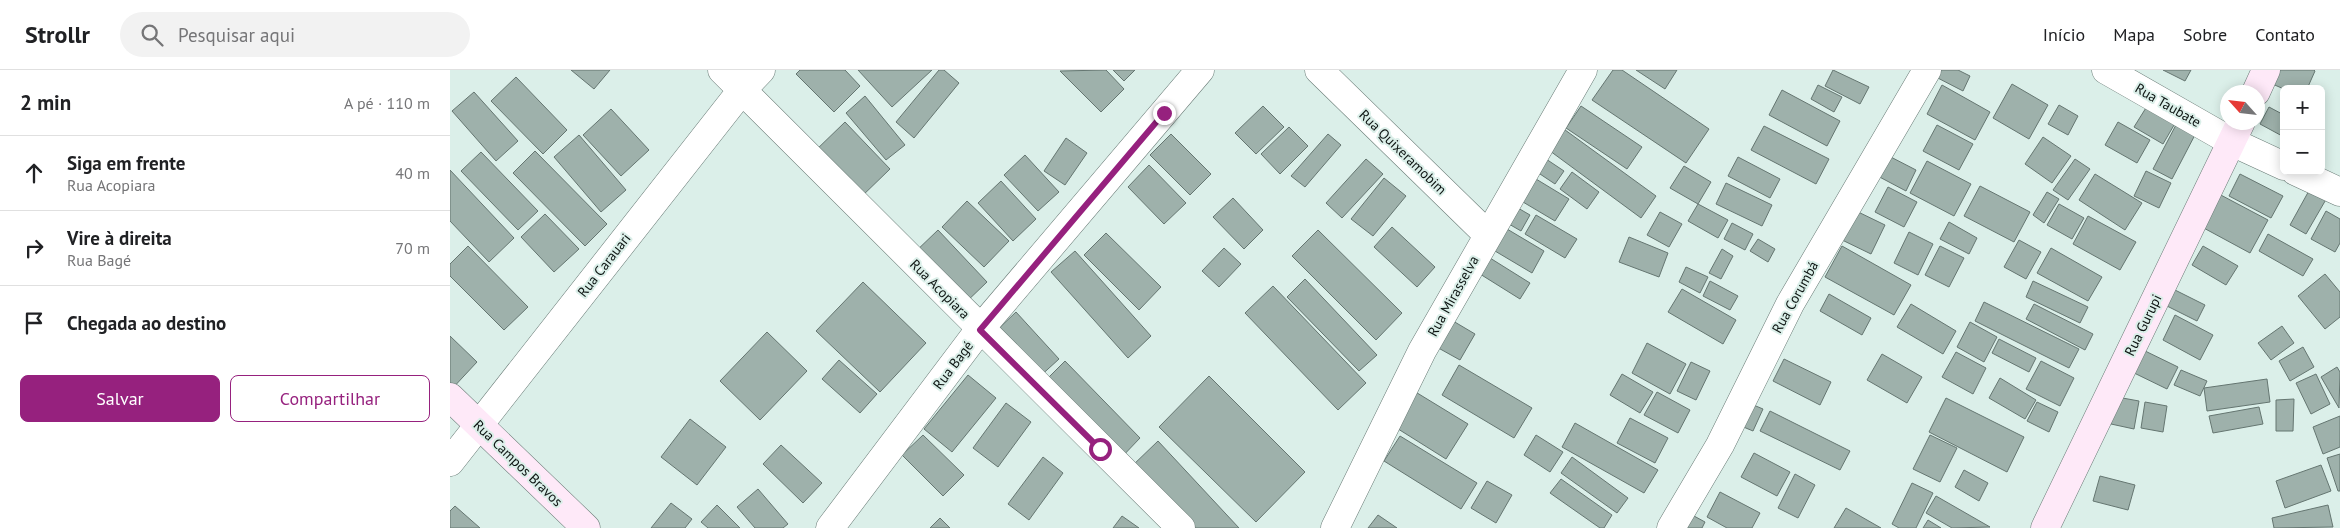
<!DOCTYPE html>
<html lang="pt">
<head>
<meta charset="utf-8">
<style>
	:root { --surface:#fff; --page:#f2f2f2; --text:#202124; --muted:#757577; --line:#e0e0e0; --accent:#96217e }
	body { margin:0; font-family:"PT Sans",sans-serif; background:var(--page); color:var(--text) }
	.controls { position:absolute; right:15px; top:15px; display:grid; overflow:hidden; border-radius:8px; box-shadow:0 2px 12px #0003 }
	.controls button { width:45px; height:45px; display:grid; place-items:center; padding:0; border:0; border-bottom:1px solid var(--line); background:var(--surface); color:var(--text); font:25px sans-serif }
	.compass { position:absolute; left:1770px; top:15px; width:45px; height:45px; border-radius:50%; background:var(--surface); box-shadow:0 2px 12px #0003; rotate:297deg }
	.stop { position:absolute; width:15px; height:15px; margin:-11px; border:4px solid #96217e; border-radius:50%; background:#fff }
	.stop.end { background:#96217e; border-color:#fff; box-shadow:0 1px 5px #0008 }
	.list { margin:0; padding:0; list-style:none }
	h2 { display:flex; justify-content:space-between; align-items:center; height:65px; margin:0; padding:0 20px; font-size:21px }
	h2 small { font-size:16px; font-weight:400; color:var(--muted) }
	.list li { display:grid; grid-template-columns:32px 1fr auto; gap:15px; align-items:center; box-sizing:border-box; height:75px; padding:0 20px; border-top:1px solid var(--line) }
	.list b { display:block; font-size:19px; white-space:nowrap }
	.list p { margin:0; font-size:16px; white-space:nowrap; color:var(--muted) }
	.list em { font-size:16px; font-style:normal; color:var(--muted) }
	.actions { display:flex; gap:10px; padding:15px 20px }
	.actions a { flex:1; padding:11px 0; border:1px solid var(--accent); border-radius:8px; text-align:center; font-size:18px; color:var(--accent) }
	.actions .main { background:var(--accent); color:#fff }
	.icon { flex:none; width:28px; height:28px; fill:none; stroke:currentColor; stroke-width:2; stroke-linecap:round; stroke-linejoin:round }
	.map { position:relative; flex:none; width:1890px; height:458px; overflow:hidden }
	header { display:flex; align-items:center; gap:30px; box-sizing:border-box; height:70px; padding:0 25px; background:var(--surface); border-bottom:1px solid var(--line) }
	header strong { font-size:24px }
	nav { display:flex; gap:28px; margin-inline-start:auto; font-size:18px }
	.search { width:350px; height:45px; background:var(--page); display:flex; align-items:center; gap:12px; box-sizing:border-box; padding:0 18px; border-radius:28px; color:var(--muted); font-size:19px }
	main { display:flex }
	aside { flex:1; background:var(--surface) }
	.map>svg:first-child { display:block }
	.building { fill:#9eb1ab; stroke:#657671 }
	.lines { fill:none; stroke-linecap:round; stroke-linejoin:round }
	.street-casing { stroke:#687a75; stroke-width:29 }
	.secondary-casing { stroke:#687a75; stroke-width:29 }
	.street { stroke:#fff; stroke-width:28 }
	.secondary { stroke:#fee9f8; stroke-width:28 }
	.route { stroke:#96217e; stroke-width:6 }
	.labels { text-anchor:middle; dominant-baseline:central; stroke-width:4; stroke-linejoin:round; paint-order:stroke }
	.street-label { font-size:14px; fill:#0d1412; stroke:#dbefe9 }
</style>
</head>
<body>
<header>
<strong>Strollr</strong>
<div class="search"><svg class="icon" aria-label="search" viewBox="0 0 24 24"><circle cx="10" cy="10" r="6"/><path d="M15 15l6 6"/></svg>Pesquisar aqui</div>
<nav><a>Início</a><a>Mapa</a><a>Sobre</a><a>Contato</a></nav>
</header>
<main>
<aside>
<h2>2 min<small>A pé · 110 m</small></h2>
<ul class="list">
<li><svg class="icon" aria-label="ahead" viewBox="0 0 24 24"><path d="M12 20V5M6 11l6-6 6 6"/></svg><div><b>Siga em frente</b><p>Rua Acopiara</p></div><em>40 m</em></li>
<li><svg class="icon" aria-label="right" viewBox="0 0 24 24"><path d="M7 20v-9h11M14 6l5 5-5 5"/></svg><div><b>Vire à direita</b><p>Rua Bagé</p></div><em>70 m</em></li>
<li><svg class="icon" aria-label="arrive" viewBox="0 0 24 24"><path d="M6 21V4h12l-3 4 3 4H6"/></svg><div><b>Chegada ao destino</b></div></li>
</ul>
<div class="actions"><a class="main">Salvar</a><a>Compartilhar</a></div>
</aside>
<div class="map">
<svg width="1890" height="458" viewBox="0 0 1890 458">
	<rect width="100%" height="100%" fill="#dbefe9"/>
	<path class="building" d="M121 0H160L144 19Z
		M350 0H395L410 16 384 42 346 4Z
		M408 0H482L442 37Z
		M489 0H494L509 13 464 68 446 52Z
		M656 0 674 19 651 42 610 1Z
		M663 0H685L674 11Z
		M1163 0H1172L1259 59 1236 93 1142 30Z
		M1186 0H1227L1215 19Z
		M1383 0 1419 17 1410 34 1375 16Z
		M1485 0H1508L1520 6 1513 21 1482 5Z
		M1713 0H1741L1735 11Z
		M1825 0H1864L1865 1 1857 19H1834L1820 13Z
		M66 7 117 60 93 84 41 31Z
		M1562 14 1598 35 1579 69 1543 48Z
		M1368 15 1392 27 1384 42 1361 29Z
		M1492 15 1540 42 1525 70 1477 44Z
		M1332 20 1390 51 1377 76 1319 45Z
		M24 22 68 71 46 91 2 41Z
		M415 26 455 75 436 90 396 43Z
		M1699 33 1727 50 1713 74 1684 57Z
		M1609 35 1628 46 1618 65 1598 54Z
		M813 36 834 57 806 84 785 63Z
		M1131 36 1192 77 1177 99 1116 58Z
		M1819 37 1834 45V67L1810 54Z
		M161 39 199 80 171 106 133 65Z
		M1728 51 1747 61 1722 109 1703 99Z
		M395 52 440 99 409 129 364 82Z
		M1668 52 1700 70 1687 93 1655 75Z
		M1487 55 1523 74 1509 100 1473 81Z
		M1314 56 1379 89 1366 114 1301 80Z
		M839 57 858 76 830 104 811 84Z
		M1111 57 1206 126 1191 148 1096 78Z
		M721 64 761 104 740 125 700 85Z
		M878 64 891 75 855 117 841 106Z
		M129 65 176 120 151 142 104 87Z
		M1593 67 1621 86 1602 113 1575 94Z
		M616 68 637 83 615 115 594 101Z
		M85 81 157 154 135 176 63 103Z
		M31 82 88 141 68 160 11 101Z
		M1433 83 1466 100 1456 121 1422 103Z
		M575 85 609 122 588 141 554 105Z
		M1090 85 1114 101 1105 114 1081 98Z
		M1288 87 1330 109 1320 128 1278 106Z
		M916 89 933 104 892 148 876 133Z
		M1625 89 1640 99 1618 130 1603 120Z
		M1477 91 1521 114 1504 146 1460 123Z
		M699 95 736 133 714 154 678 117Z
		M1234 96 1261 112 1248 134 1220 118Z
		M0 100 64 168 39 192 0 151Z
		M1696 101 1721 113 1709 138 1684 126Z
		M1122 102 1149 122 1137 139 1110 119Z
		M1645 104 1692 133 1675 160 1629 130Z
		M1790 104 1833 126 1821 148 1779 126Z
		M934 108 956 126 923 166 901 149Z
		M1086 109 1119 129 1105 151 1073 132Z
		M551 111 586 149 563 171 528 133Z
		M1276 113 1322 135 1312 156 1266 134Z
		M1530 116 1580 142 1564 172 1514 146Z
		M1438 117 1467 132 1454 157 1425 142Z
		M1861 117 1878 126 1856 164 1840 155Z
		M1597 122 1609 129 1594 153 1583 145Z
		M1767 123 1818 150 1800 183 1750 156Z
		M783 128 813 160 794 179 763 147Z
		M517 131 559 171 534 197 492 157Z
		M1061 134 1080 145 1071 161 1052 150Z
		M1248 134 1278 150 1268 168 1238 151Z
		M1609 134 1634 148 1622 169 1597 155Z
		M1402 139 1435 155 1421 184 1388 168Z
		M1876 141 1890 149V173L1885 182 1861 169Z
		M1210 142 1232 154 1219 177 1197 165Z
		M95 144 129 179 104 202 71 167Z
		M1086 145 1127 169 1115 188 1075 164Z
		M1638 146 1686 172 1670 200 1623 174Z
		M1499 152 1527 168 1519 184 1490 169Z
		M1282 153 1303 164 1295 180 1274 169Z
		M942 157 985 197 967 217 924 177Z
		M1057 159 1094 181 1082 203 1045 181Z
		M488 160 537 212 512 236 463 184Z
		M868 160 952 243 926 270 842 186Z
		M1459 162 1483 174 1468 205 1444 193Z
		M656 163 711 217 689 240 634 185Z
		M1818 164 1863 189 1853 206 1809 181Z
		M1179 167 1218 183 1209 207 1169 192Z
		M1308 169 1325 179 1318 192 1300 181Z
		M1569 170 1591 182 1576 209 1554 197Z
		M18 176 78 237 54 260 0 206V194Z
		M1392 176 1461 215 1444 245 1375 207Z
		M1490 176 1514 188 1499 217 1475 205Z
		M1753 176 1788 196 1776 215 1742 195Z
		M774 178 791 194 769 217 752 201Z
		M1601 178 1652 207 1638 231 1587 203Z
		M1272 179 1283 186 1271 209 1259 203Z
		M625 181 701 266 678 288 601 202Z
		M1040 188 1080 213 1070 229 1030 204Z
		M1236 197 1258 207 1250 223 1229 212Z
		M1875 204 1890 222V247L1875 259 1848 226Z
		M855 209 927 285 909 301 837 227Z
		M1260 211 1288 226 1280 240 1253 226Z
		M1583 211 1638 237 1630 253 1576 227Z
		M413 212 476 273 430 322 366 261Z
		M823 216 916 313 888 340 795 243Z
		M1232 219 1286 250 1273 274 1218 242Z
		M1725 220 1755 235 1747 251 1717 236Z
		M1379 224 1421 248 1412 265 1370 241Z
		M1534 232 1629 279 1619 298 1525 251Z
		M1461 234 1506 261 1493 284 1447 257Z
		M1584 234 1643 264 1635 280 1576 249Z
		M566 242 609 289 587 309 544 263Z
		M1725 245 1763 265 1750 290 1713 270Z
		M998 248 1025 264 1010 290 983 275Z
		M1520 252 1547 267 1534 292 1507 277Z
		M1832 256 1844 273 1821 290 1808 273Z
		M317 262 357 301 310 350 270 311Z
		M0 266 27 292 0 321Z
		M1549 269 1586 288 1579 302 1542 283Z
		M1197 273 1236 294 1220 324 1182 303Z
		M1853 277 1864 297 1840 311 1829 291Z
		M1691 279 1728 297 1717 319 1680 301Z
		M1506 282 1536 298 1523 324 1492 307Z
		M1432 284 1472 307 1457 333 1417 310Z
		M1334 289 1381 312 1370 335 1323 311Z
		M389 290 427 324 410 343 372 309Z
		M615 291 690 368 668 391 592 314Z
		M1591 291 1624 308 1610 336 1576 319Z
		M1241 292 1260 301 1246 330 1227 321Z
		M1009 295 1082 338 1064 368 992 325Z
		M1887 297 1890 302 1889 338 1871 307Z
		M1731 300 1757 311 1750 326 1724 315Z
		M1172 304 1203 322 1190 343 1160 325Z
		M1866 304 1880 334 1861 344 1846 313Z
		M518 305 546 328 502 382 474 359Z
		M759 306 855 402 806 452 709 357Z
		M1550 308 1586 330 1575 349 1539 328Z
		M1817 309 1820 332 1757 341 1754 318Z
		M959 318 1018 354 996 389 937 352Z
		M1207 322 1240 340 1228 363 1194 345Z
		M1667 327 1689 331 1684 359 1661 354Z
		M1496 328 1574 367 1557 402 1479 362Z
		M1844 329 1843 361H1826V330Z
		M1294 331 1313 339 1303 361 1284 353Z
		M1587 332 1608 342 1599 362 1577 351Z
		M1695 332 1717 336 1713 362 1691 358Z
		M556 333 581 352 548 397 523 378Z
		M1809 337 1813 354 1763 363 1759 346Z
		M1320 341 1400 381 1390 400 1310 361Z
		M1890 346V377L1873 384 1863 357Z
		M1180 348 1218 368 1205 393 1167 373Z
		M240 349 276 377 247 415 211 387Z
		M1125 353 1208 400 1194 423 1112 377Z
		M473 365 514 405 493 426 452 385Z
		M1086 365 1113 382 1100 402 1074 385Z
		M1480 365 1507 378 1490 412 1463 399Z
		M950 366 1027 413 1011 439 934 391Z
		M708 371 789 458H739L681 397Z
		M331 375 372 413 353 433 313 394Z
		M1304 383 1340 402 1327 426 1291 407Z
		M1890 384V421H1888L1877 388Z
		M593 387 613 403 579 450 558 434Z
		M1122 387 1178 428 1167 443 1111 403Z
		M1871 395 1881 421 1835 438 1826 411Z
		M1514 400 1538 413 1529 431 1505 417Z
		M1345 404 1365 415 1348 448 1328 438Z
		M1650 406 1685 415 1678 440 1643 431Z
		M1111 409 1162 445 1154 458H1150L1100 423Z
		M1037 411 1062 425 1046 453 1021 438Z
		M1462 413 1483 423 1466 458H1449L1442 454Z
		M308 419 338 454 333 458H305L287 437Z
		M1270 422 1310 443 1302 458H1277L1257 447Z
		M1486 426 1540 457 1502 458 1476 443Z
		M221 433 242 449 235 458H201Z
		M267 435 290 458H258L251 452Z
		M1878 435 1883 457 1824 458 1822 448Z
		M5 436 30 458H0V441Z
		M1396 438 1431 458H1384Z
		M1233 440 1255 452 1252 458H1224Z
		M928 445 947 458H918Z
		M672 446 689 458H663Z
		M490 448 500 458H480Z
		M1478 450 1491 458H1473Z"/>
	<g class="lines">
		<g class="street-casing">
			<path id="street" d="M272 0 731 458
				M869 0 1037 164
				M1656 0 1782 72 1834 96
				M1845 101 1890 122
				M0 392 292 20 311 0
				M380 458 530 259 750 0
				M885 458 972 281 1133 0
				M1221 458 1270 375 1340 234 1477 0"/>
		</g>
		<g class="secondary-casing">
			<path id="secondary" d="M1806 22 1816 0
				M0 327 136 458
				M1595 458 1791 52"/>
		</g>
		<use href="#street" class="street"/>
		<use href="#secondary" class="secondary"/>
	</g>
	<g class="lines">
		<path class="route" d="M650 379 530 260 714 43"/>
	</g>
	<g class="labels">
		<g class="street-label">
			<text transform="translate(1718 35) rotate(30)">Rua Taubate</text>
			<text transform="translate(953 82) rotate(44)">Rua Quixeramobim</text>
			<text transform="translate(154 195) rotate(-52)">Rua Carauari</text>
			<text transform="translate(490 219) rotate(45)">Rua Acopiara</text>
			<text transform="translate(1003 226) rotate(-61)">Rua Mirasselva</text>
			<text transform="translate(1345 227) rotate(-61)">Rua Corumbá</text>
			<text transform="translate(1693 255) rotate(-64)">Rua Gurupi</text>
			<text transform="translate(503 295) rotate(-53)">Rua Bagé</text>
			<text transform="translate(68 393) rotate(44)">Rua Campos Bravos</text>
		</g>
	</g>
</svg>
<div class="controls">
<button>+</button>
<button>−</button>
</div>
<svg class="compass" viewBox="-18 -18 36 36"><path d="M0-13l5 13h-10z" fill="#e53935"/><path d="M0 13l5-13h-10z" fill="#757577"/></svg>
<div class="stop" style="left:650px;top:379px"></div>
<div class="stop end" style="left:714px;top:43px"></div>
</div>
</main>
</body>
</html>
